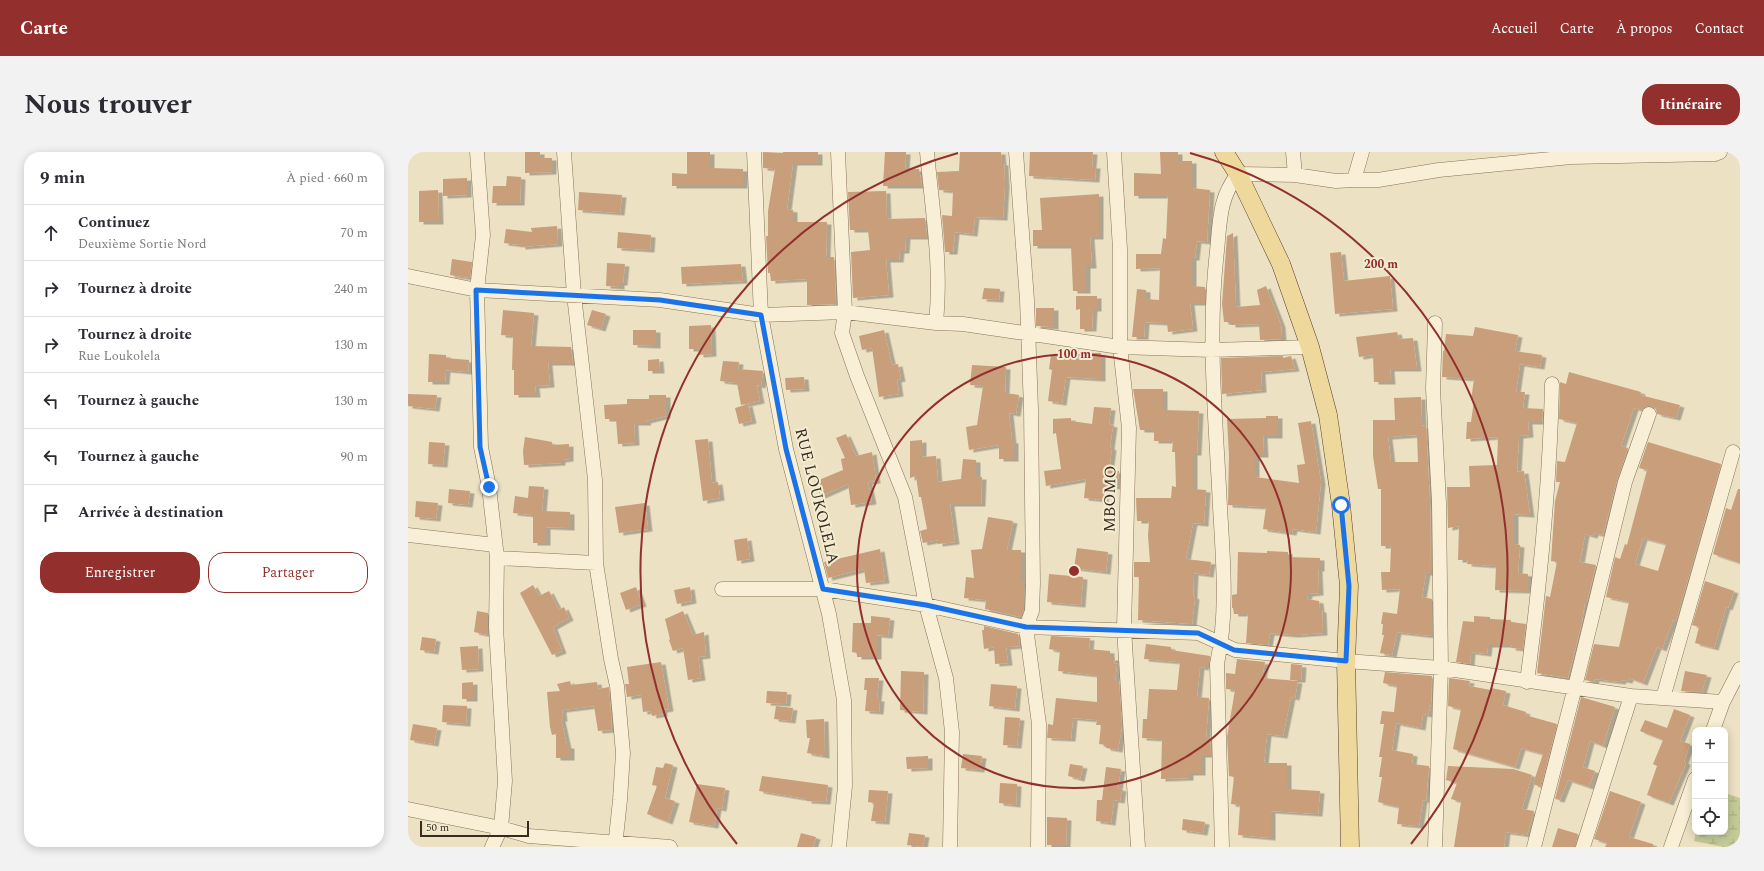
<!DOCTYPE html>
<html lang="fr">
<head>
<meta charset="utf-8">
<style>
	:root { --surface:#fff; --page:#f2f2f3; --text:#2b2b33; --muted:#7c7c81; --line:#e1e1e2; --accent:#932f2c }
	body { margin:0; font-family:Spectral,serif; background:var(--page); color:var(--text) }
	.controls { position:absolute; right:12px; bottom:12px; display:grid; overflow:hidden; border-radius:8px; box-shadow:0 2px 10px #0003 }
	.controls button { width:36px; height:36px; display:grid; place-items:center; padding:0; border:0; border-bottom:1px solid var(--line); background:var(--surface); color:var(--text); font:20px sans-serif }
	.scale { position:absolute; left:12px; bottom:10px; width:109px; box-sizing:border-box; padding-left:4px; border:2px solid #362b1e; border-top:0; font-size:11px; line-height:14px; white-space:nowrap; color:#362b1e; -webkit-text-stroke:3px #f4ecd2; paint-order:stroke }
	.stop { position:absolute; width:12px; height:12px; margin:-9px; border:3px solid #1a73e8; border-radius:50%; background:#fff }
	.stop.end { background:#1a73e8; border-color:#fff; box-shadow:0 1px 4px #0008 }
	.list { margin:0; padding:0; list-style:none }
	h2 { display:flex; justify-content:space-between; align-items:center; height:52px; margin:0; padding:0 16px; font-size:17px }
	h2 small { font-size:13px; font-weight:400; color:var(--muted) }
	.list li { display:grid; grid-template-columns:26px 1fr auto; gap:12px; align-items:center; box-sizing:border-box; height:56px; padding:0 16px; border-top:1px solid var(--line) }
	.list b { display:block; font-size:15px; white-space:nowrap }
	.list p { margin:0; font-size:13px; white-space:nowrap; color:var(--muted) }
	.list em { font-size:13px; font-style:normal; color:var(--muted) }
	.actions { display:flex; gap:8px; padding:12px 16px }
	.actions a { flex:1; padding:9px 0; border:1px solid var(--accent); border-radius:16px; text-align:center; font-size:14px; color:var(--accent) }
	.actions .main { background:var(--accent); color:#fff }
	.icon { flex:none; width:22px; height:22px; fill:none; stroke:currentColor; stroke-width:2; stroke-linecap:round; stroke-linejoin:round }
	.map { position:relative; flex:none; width:1332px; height:695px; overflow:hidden; border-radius:16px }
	header { display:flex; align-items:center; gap:24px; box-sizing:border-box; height:56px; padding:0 20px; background:var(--accent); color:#fff }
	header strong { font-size:19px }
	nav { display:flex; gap:22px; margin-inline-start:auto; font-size:14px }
	.intro { display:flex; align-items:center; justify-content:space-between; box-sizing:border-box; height:96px; padding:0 24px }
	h1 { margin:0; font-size:28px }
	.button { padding:10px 18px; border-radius:16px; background:var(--accent); color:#fff; font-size:14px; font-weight:700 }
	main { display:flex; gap:24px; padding:0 24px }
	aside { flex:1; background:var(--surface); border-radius:16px; box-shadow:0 2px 10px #0003 }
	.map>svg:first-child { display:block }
	.wetland { fill:url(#wetland-marsh) }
	.building { fill:#c99e7a; fill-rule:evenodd; filter:url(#shadow) }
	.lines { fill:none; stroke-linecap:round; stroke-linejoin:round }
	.minor-casing { stroke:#86735a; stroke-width:15 }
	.major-casing { stroke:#54412f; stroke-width:19 }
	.minor { stroke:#f8efd6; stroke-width:14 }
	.major { stroke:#efd89c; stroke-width:18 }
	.route { stroke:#1a73e8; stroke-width:5 }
	.ring { fill:none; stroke:#932f2c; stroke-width:2 }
	.labels { text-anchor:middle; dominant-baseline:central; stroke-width:4; stroke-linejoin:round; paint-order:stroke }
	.street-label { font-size:16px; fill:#362b1e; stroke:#f4ecd2 }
	.centre { fill:#932f2c; stroke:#f4ecd2; stroke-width:2 }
	.ring-label { font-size:12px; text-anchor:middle; font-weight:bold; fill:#932f2c; stroke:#f4ecd2; stroke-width:4; stroke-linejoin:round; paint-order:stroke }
</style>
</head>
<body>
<header>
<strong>Carte</strong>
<nav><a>Accueil</a><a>Carte</a><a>À propos</a><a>Contact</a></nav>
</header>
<div class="intro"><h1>Nous trouver</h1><a class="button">Itinéraire</a></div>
<main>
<aside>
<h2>9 min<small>À pied · 660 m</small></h2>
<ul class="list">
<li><svg class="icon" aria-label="ahead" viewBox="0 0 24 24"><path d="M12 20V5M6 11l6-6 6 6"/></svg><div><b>Continuez</b><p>Deuxième Sortie Nord</p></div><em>70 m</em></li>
<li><svg class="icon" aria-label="right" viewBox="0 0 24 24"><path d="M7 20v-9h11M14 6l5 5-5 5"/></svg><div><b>Tournez à droite</b></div><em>240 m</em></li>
<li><svg class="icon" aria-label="right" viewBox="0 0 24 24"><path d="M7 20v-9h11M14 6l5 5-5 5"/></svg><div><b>Tournez à droite</b><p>Rue Loukolela</p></div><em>130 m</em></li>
<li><svg class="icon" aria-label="left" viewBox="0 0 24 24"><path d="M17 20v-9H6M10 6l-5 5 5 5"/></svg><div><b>Tournez à gauche</b></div><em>130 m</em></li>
<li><svg class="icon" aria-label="left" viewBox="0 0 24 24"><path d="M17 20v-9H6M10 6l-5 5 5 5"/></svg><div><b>Tournez à gauche</b></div><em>90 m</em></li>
<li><svg class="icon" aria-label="arrive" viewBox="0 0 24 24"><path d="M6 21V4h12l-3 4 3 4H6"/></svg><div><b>Arrivée à destination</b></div></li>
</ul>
<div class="actions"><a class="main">Enregistrer</a><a>Partager</a></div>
</aside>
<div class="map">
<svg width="1332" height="695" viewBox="0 0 1332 695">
	<defs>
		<pattern id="wetland-marsh" width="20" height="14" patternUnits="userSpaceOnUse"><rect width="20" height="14" fill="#c3ca97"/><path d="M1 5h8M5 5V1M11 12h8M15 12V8" fill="none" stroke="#a8ae82"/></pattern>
		<filter id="shadow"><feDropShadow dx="4.5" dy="2.5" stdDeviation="0" flood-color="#0004"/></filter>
	</defs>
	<rect width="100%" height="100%" fill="#ece1c3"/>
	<path class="wetland" d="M1317 641 1332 646V695H1315L1286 689 1288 680H1317Z"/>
	<path class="building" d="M117 0H132V6H144V20L117 21Z
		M279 0H302V16L335 17V34H264V21L279 22Z
		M355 0 375 1V0H410V11H385L379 57 385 58V70H419L418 105H426L428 152 399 153V127L363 129 362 121H360L358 84H360V59L367 17 355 16Z
		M477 0H498L497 17H511L514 34H475Z
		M552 0H593L594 11H596L597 33 595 66 567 65 565 82 547 80 545 100H537L534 63 544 64 545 39 531 38 529 20 551 19Z
		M622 0H685L684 14H688L687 28 621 24Z
		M752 0H770V9H784V36L802 38 799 90 789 89 787 106H784V134L797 135V151H782L785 177 760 180 759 171 737 170 736 185H724L729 137 738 138V147L751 148 752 116 728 117V102H753L755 86 758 87 760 44H726V21L753 22Z
		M99 24 113 25 112 51H84L85 34H98Z
		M59 26V43L35 44V27Z
		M30 38 31 70H11V39Z
		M478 39 479 67 517 66 519 85H498L497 99H492L491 108H478L481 143 445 146 443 100 462 98 460 78H442L440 40Z
		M171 40 214 43 212 61 170 58Z
		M691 42V85H682L684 114H678V139H665L663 94H625V78H634L632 46Z
		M149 74 150 92 113 95V93L96 91 98 77 124 80 123 76Z
		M210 80 243 83 242 98 209 96Z
		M825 81 828 155 852 153 849 138 858 134 873 173 874 187 852 188 851 172 823 173V170H816L814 152 819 84Z
		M933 100 936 129 982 124 985 157 927 162 922 101Z
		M44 107 64 110 62 126 42 123Z
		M199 111 217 112 215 131H212V135L198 134Z
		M333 112 335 129 274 132 273 115Z
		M576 136 592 137 591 148 574 147Z
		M668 144H689V157H685L684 177H672V157L668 158Z
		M628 156H646V175L628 174Z
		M95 158 126 161 123 194 163 195 165 211H140L142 233 127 234 128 243H106V218H104L105 184 93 183Z
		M184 158 198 162 193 177 179 173Z
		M303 173 304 202 291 203V197H281V174Z
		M1067 175 1110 183 1107 199 1134 203 1132 215 1112 212 1108 240H1117L1115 256 1135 257 1134 270H1120L1121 283 1111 284 1109 320 1116 319 1122 363 1106 362V392L1112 393 1110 421 1120 422V439L1087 438 1088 414 1059 412 1060 408H1050L1051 374 1040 376 1039 335H1062L1061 314 1089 313 1090 285 1058 287 1059 270H1063L1066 248H1063L1066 227 1034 225 1035 199H1036L1038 182 1065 184Z
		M225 178H248V194L225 193Z
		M476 178 484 213 490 212 493 227 489 228 491 242 471 245 464 196 454 198 451 184Z
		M989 180 991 187 1005 186 1009 217H982L983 230H966L965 203 951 205 948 185Z
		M668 201H693V227L658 225 654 251 640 249 644 218 641 217 643 203 667 206Z
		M21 202 38 203V206L61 208 60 220 38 218 37 230H20Z
		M875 204V206L883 204 887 217 853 220 854 238 814 242 813 206Z
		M251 207 252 219H240V208Z
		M315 209 331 210 330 217 355 219 353 234 349 233 352 249 333 253 329 231 312 229Z
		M564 213 598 215 597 241 611 243 608 262 601 261 604 289H606V307H591V293L561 298 558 275 569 273 575 234 562 233Z
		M1161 220 1233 240 1232 243 1272 253 1268 266 1249 262 1248 257 1243 254H1239L1234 258 1226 256 1213 294 1220 296 1209 328 1195 383 1186 381 1185 384 1177 382 1172 410 1188 413 1179 449H1177L1174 470 1160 526 1129 521 1138 444 1142 445 1149 410 1143 409 1147 349 1152 330H1148L1149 309 1157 310 1169 271 1151 267 1152 230 1158 232Z
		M396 225 397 237 378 238 377 226Z
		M725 237H755V258L791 259 789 301H785V337L798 338 796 372 785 371 778 407 803 410 801 423 786 421 785 444 787 445 784 472 730 468 731 425H726V410H742L740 384 741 369H729L728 346H763L764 334 768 335 767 300H764L765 289H746V278H732Z
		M0 242 29 243 27 257 0 254Z
		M241 243H258V264L238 269 239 271H226L227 291 210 292 208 267H197L196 253 219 252V247H241Z
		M1013 245 1014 274 1018 273 1022 351 1023 421H1018L1014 445 1024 447V484L989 480 984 503 972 501 976 483H974L975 472H973L975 460 989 462 992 437 974 438 973 420H982L983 394H973V337H970L965 304V268H987L986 246ZM1009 283 1010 310H983L980 285Z
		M340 252 344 269 331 272 327 256Z
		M686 255 703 256 701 272 705 273 702 295 704 296 701 318 711 319 709 335 697 334 696 348 676 346 678 327 638 334 636 319 653 317 648 281 645 282V267L663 266V269L684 272Z
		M858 264H870V284H855L856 303H847V325L891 331 889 313 897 312 890 271 903 269 913 330 908 380 885 377 884 381 855 377 858 355 820 353 821 304 819 267 858 266Z
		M438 282 448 304 464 300 468 329 460 330 464 350 443 353 440 332 413 344 406 330 435 318 433 307 437 306 428 286Z
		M117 285 144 290V293L161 292V307L153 308V311L116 313 115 299Z
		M300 287 304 331 310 330 312 346 295 349 287 288Z
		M514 288V305L528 304 530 330 553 327 555 307 568 308V325H574L573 352H542L547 390 530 392V388L515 391 512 379 519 377 513 345H511L508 324 502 326V289Z
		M21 290 37 291 35 313 20 312Z
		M1240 290 1313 312 1268 469 1265 468 1254 497 1249 495 1235 531 1221 526 1220 529 1214 528 1213 530 1187 527 1186 530 1177 528 1186 492 1211 495 1221 450 1198 445 1207 405 1212 407 1217 392 1219 393 1239 318 1231 316ZM1235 386 1258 392 1250 419 1227 412Z
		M121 334 136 335 134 359 162 360V376L138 375V391H125V363L105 361 107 344 120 346Z
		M41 337 62 339 60 353 40 351Z
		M1330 337H1332V411L1305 402 1318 356 1323 358Z
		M8 349 30 351 28 367 7 365Z
		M237 351 240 377 211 381 207 355Z
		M580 365 605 369 599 398H613V429H616V457L613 465 577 457 578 448 556 446 558 425 566 426 563 398 574 397Z
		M339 386 342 407 329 409 326 388Z
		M669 396 700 400 698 420 666 416Z
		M472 397 477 429 458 431 456 417 420 426 416 410Z
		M859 399 880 400V405L912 406V417H910L911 441 900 442 899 447 911 449 912 458H914L915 481 886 483 862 481 860 493 838 491 840 462H826L825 456H824V443L829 442 830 400 859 401Z
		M641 422 675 425 673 453 639 450Z
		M1297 429 1326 439 1320 456 1318 455 1306 496 1287 491 1291 475 1284 473Z
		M125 433 131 444 141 439 151 458 156 455 161 466 145 475 154 499 144 503 112 441Z
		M228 435 234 452 218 458 212 441Z
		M282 435 284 449 269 452 266 438Z
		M69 459 80 461V483L66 480Z
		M275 459 285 483 296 480 298 504 290 505 293 526 280 528 275 496 265 499 261 488 262 487 257 467Z
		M463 464 482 466 480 484 469 483V505H449V501L444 500 445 471H463Z
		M1066 464 1082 465V467L1103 468V470L1118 472 1115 497 1103 496 1104 493H1080L1079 502 1063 500 1062 512 1048 510 1055 469 1066 470Z
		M576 474 610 482 612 494 598 495 600 511 587 512 586 495 576 497 574 478H576Z
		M643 484 682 486 681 497 702 499V506H707L706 511 709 512 707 529H711L714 574 710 598 698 596V593L691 592 693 573H688L689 568 665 566 663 587 639 586 640 572 645 573 648 546 689 550V525L687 523 650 519 652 499 641 497Z
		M14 485 28 487 26 500 12 498Z
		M738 492 763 495V498L802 504 801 513H797L796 516 792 515 789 545 801 546 798 585H802L803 603H793V621H781V626L753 627 754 587 734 586 735 567H739L741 537 769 538 772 510 736 507Z
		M70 494 71 517 54 518 52 495Z
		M829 507 857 510 854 526 890 529 887 546 883 545 875 584 859 582 856 611H879V637L912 639 910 662 863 659V686L830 683 832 653 823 652 826 625 821 624 819 585 827 538 818 537V521L827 522Z
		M253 510 261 557 255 558V562L244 564 243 559 235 560 233 543 219 545 217 532H221L219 515Z
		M883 512 894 513 893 528H882Z
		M493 519 516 520 515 560 492 558Z
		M1277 519 1299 523 1294 540 1273 539Z
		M977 520 1024 524 1023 551 1020 563 1015 562 1013 576 988 571 984 598 1005 602 1004 612 1021 614 1018 649 1015 648 1011 674 989 672 991 655 970 650 974 625H971L974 605H971L976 572H972L974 559 986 560 989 534 975 531Z
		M457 526H471L469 547H472L471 560 457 559 459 538H456Z
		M1041 526 1062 529 1061 534 1083 538V536L1098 539 1095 553 1118 560 1117 563 1149 572 1133 635 1125 632 1135 602 1113 596 1107 615 1045 597 1053 557 1040 554Z
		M162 529 163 533 189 530 190 537 201 535 204 578 190 579 186 554 154 558 155 567H153L159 594H162V606H148V582L144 583 142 575 139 540 152 539 149 532Z
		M65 530V547H54V531Z
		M583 532 609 534 607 557 581 554Z
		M359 539 379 540 378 552 358 551Z
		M1173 545 1207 555 1195 594 1182 589 1175 615 1187 619 1181 635 1160 628 1152 648 1147 647Z
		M35 553 59 554 58 572 34 570Z
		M368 554 385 556 383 569 366 567Z
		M1266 557 1282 563 1272 589 1282 592 1276 609 1278 611 1261 651 1239 643 1249 614 1245 612 1255 588 1232 579 1237 568 1259 576Z
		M597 565 612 566 609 594 595 593Z
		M416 567 417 604 399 601 402 586H399L398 568Z
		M5 572 29 576 26 592 2 588Z
		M555 602 574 604 572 618 553 616Z
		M520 604V616L499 617 498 605Z
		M257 611 265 613 257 646 267 649 260 670 239 662 249 634 244 633 248 615 255 616Z
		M662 612 675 614 672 627 660 624Z
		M1040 614 1105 617 1124 623 1114 657 1126 659 1119 683 1098 680 1096 695H1046L1053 650 1043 647 1049 631 1038 628Z
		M698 615 713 617 710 636 714 637 712 649 706 648 703 671 688 669 689 648H694Z
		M354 624 420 633 418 650 399 649V647L351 639Z
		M592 631 609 632 608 653 591 651Z
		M289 632 317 636 314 657 309 656 306 674 281 670Z
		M461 638 480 639 477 670 463 669 466 651 460 650Z
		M1202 639 1233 650 1221 685 1245 692V695H1197L1199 691 1186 687Z
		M639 665 659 666 658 693H639Z
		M775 667 797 670 795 681 774 678Z
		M1150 676 1170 682 1167 695H1144Z
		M393 681 408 685 405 695H389Z
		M501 681 517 683 515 695 499 693Z"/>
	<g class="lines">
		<g class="minor-casing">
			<path id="minor" d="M69 0 75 83 69 138 73 295 81 335 89 406 88 475 97 629 93 676 84 695
				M156 0 166 143 187 328 188 411 203 507 209 534 215 601 212 648 207 695
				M346 0 353 163 378 297 421 462 436 548 437 634 431 695
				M430 0 437 160 434 181 449 224 497 345 518 453 538 526 544 580 542 695
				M519 0C524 57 534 114 528 171
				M608 0 619 148 623 257 625 431 624 459 618 475 631 572 630 695
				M706 0 712 97V195L721 276 716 477 730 695
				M885 0 887 23
				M946 28H970L1031 18 1163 5 1307 2 1312 0
				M0 124 69 138 252 148 353 163 437 160 528 171 555 172 712 195 803 198 902 195
				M0 383 87 393
				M89 406 188 411
				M314 437H415L518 453 618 475 790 481 827 498 938 509 1033 516 1223 544 1315 550
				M1119 530C1132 431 1142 332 1144 232
				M1255 546 1325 300
				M1305 578 1315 550 1332 517
				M0 657 93 676 121 684 262 695
				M814 695 809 512C820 461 815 407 812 355 808 269 799 184 809 99 812 69 811 46 830 22L887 23 928 29 946 28 954 0
				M1027 695 1033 516 1031 351 1025 237 1027 171
				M1126 695 1167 535 1217 330 1241 262
				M1175 695 1223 544
				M1263 695 1287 627"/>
		</g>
		<g class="major-casing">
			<path id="major" d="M816 0 830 22 873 112 902 195 920 263 933 353 941 434 938 509 942 695"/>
		</g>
		<use href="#minor" class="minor"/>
		<use href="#major" class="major"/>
	</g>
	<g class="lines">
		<path class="route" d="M81 335 72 295 68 138 252 148 353 163 378 297 415 437 518 453 618 475 790 481 826 498 938 509 941 434 933 353"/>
	</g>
	<g class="ring">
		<circle cx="666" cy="419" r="217"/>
		<path d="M329 692A434 434 0 0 1 550 1M782 1A434 434 0 0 1 1003 692"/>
	</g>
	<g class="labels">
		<g class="street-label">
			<text transform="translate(409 344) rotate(76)">RUE LOUKOLELA</text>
			<text transform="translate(702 347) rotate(-89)">MBOMO</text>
		</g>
	</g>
	<circle cx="666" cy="419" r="6" class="centre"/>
	<g class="ring-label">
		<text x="973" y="116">200 m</text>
		<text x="666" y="206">100 m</text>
	</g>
</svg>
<div class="controls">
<button>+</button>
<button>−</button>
<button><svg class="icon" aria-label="locate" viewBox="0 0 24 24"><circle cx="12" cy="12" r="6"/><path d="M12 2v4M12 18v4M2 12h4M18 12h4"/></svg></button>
</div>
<div class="scale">50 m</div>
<div class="stop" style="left:933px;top:353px"></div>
<div class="stop end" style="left:81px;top:335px"></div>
</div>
</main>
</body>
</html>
